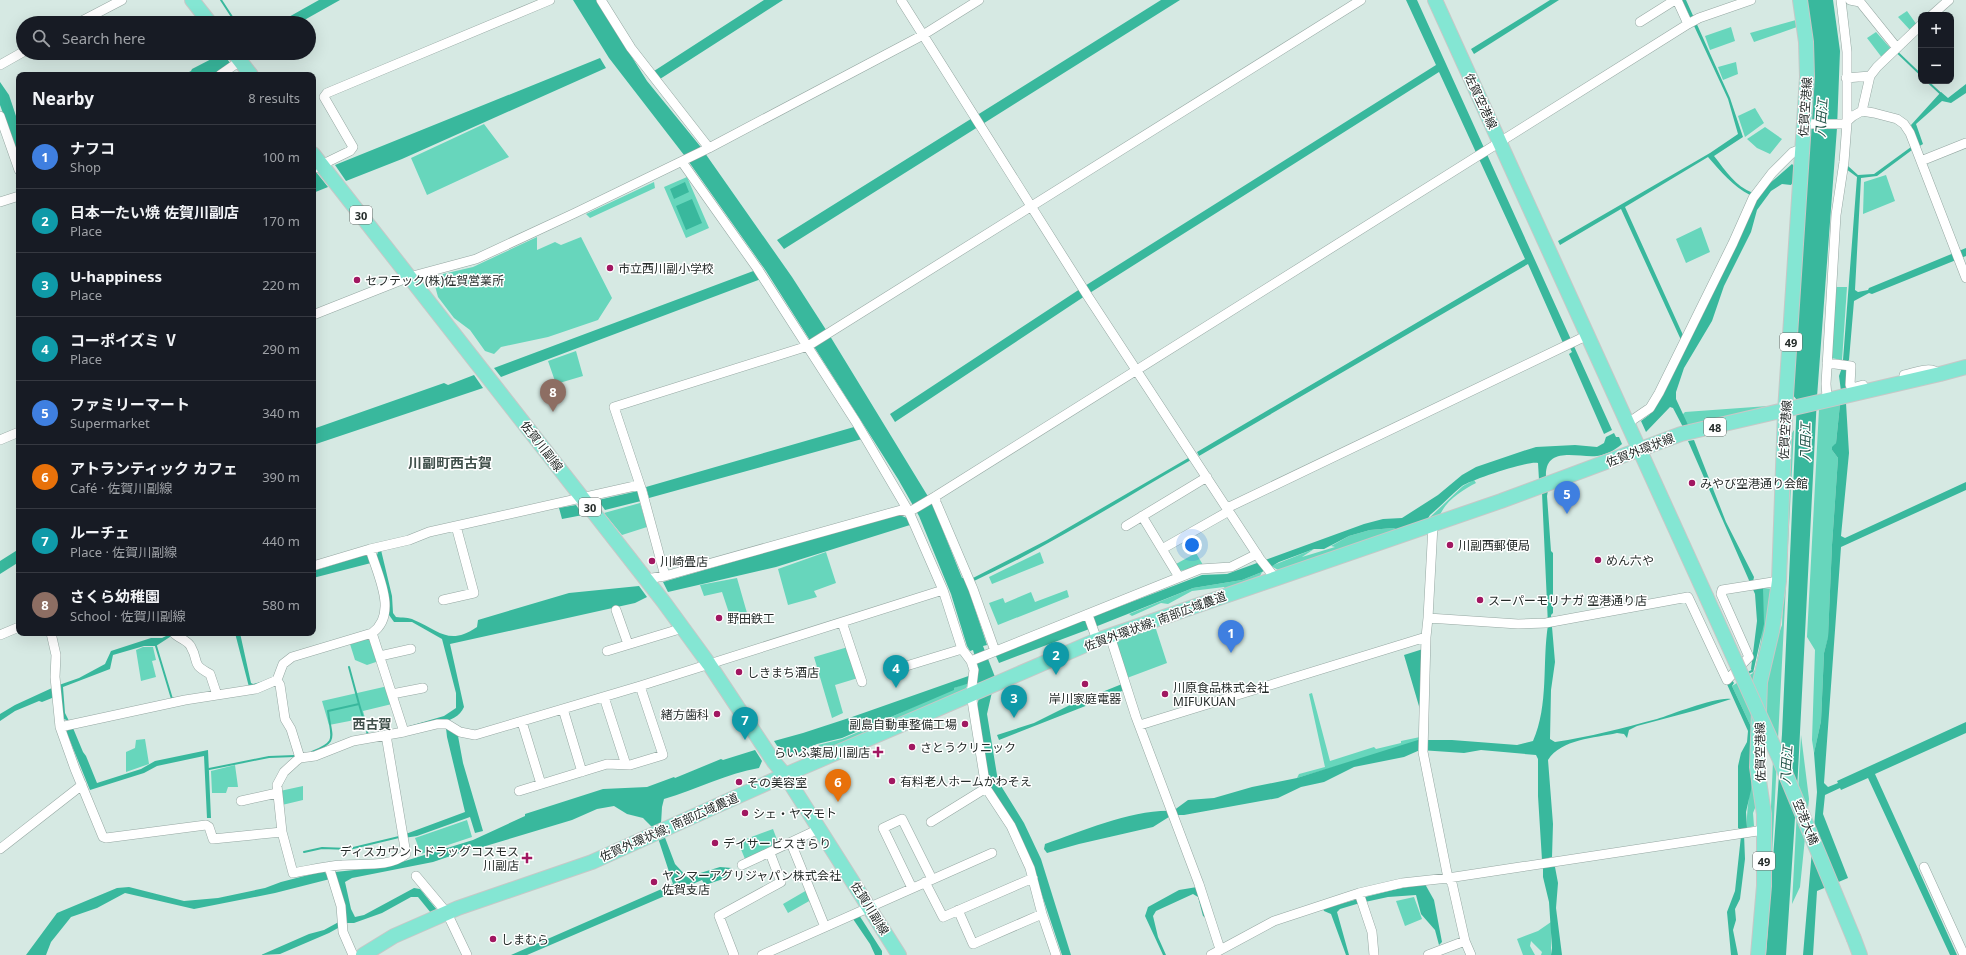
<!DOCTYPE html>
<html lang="en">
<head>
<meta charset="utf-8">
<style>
	:root { --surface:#171b24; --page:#20242c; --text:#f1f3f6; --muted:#9ea1a6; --line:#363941; --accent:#2563eb }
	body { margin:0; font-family:"Noto Sans","Noto Sans JP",sans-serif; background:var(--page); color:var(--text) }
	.controls { position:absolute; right:12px; top:12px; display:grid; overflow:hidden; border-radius:8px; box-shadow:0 4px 16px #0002 }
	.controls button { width:36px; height:36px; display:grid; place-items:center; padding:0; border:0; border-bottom:1px solid var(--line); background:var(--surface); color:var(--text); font:20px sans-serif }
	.you { position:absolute; left:1192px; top:545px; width:14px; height:14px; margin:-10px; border:3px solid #fff; border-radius:50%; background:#1a73e8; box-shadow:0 0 0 6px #1a73e833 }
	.badge { display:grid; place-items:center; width:26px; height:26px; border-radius:50%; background:var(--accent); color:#fff; font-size:13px; font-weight:700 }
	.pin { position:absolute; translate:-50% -33px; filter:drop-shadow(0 1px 2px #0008) }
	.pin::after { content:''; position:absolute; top:21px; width:14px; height:12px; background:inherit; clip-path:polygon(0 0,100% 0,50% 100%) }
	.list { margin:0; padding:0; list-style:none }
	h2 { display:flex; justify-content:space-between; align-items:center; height:52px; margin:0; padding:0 16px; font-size:17px }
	h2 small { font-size:13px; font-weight:400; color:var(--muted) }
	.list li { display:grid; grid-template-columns:26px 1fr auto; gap:12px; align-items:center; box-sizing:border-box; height:64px; padding:0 16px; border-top:1px solid var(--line) }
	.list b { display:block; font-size:15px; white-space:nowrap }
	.list p { margin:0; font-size:13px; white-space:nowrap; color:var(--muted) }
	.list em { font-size:13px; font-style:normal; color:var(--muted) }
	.icon { flex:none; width:22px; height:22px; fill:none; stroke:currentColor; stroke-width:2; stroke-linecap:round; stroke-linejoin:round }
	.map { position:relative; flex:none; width:1966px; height:955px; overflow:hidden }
	.search { position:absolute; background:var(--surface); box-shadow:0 4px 16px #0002; left:16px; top:16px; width:300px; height:44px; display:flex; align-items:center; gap:10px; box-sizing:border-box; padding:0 14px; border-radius:22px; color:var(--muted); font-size:15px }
	.panel { position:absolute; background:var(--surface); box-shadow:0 4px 16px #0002; left:16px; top:72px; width:300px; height:564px; border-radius:8px }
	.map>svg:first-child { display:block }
	.green { fill:#67d6bc }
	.water { fill:#39b89d }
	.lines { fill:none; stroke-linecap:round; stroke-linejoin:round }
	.stream { stroke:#39b89d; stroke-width:2 }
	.street-casing { stroke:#95a7a2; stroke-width:10 }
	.primary-casing { stroke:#c6c8c7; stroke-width:16 }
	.street { stroke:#fff; stroke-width:9 }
	.primary { stroke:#84e6d3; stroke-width:14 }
	.primary-bridge-casing { stroke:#c6c8c7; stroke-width:16; stroke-linecap:butt }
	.primary-bridge { stroke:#84e6d3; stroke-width:14 }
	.poi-dot { fill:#a11761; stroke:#fff; stroke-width:1.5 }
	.labels { text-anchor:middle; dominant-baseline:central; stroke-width:3; stroke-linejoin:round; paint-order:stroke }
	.shield { fill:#fff; stroke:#666b69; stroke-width:1 }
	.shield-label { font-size:11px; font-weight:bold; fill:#242b29 }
	.street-label { font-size:12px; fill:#242b29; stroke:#fff }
	.poi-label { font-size:12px; fill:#242b29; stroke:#fff; text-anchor:start }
	.water-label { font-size:13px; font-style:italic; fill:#1d5145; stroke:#fff }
	.neighbourhood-label { font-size:13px; font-weight:bold; fill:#40504b; stroke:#fff }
	.quarter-label { font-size:14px; font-weight:bold; fill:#40504b; stroke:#fff }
</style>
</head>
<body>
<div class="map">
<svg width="1966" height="955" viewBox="0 0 1966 955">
	<rect width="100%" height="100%" fill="#d6e9e3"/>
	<path class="green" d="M1907 11 1917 25 1910 30 1898 17Z
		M1796 20 1797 27 1754 42 1750 33Z
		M1731 27 1735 41 1710 50 1705 36Z
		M1876 32 1892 50 1883 59 1867 38Z
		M1736 62 1738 74 1723 80 1718 67Z
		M1755 108 1764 123 1745 137 1738 116Z
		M484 124 509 157 427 195 411 158Z
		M1765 127 1782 139 1770 154 1757 148 1747 139Z
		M1886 175 1895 201 1863 214 1864 182Z
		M687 177 709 228 686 238 664 187Z
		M654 182 655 188 590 218 586 214Z
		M1701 227 1710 252 1686 263 1676 239Z
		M537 237V250L555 242 561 245 581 237 612 298 598 320 548 337 501 347 494 354 485 351 470 330 454 318 438 297 435 286 443 274 473 267Z
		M1834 287H1847L1842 360 1831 358Z
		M576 351 583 376 556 384 548 361Z
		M1840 404 1836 443 1832 450 1838 458 1832 545 1828 638 1824 653 1821 721 1814 753 1812 740 1815 650 1807 637 1819 409Z
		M1768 406 1766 409 1689 427 1682 415 1685 412Z
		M1794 430 1771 875 1765 955H1761L1768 875 1774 738 1764 710 1768 664 1782 625 1790 436Z
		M1474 480 1476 483C1462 490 1442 503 1439 519L1280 571 1271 566 1314 549 1302 557 1335 547 1331 546 1349 536 1370 530 1393 528 1399 530 1427 520 1463 486Z
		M640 503 647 527 622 535 604 513Z
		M826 552 836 583 814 591 817 597 788 605 778 569Z
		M1040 552 1044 563 992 584 989 577Z
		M1196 553 1203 565 1180 571 1176 564Z
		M1262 572 1259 578 1226 590 1224 587 1192 591 1168 604 1161 603 1132 616 1129 614 1193 588 1242 580Z
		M737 578 749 620 733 625 722 592 704 596 700 585Z
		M1763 588 1773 589 1753 731 1732 686 1753 673 1755 670 1761 640Z
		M1067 590 1069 597 998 625 989 603 1003 598 1005 603 1031 592 1035 602Z
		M1155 626 1167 663 1127 678 1115 639Z
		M370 637 379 661 367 665 355 660 350 644Z
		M143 647H153L156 660 152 661 156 677 141 681 136 650Z
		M848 647 858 678 835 685 843 713 832 718 814 657Z
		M969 682 964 692 822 753 818 745 842 739 872 726 954 688Z
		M388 686 392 704 363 711 365 718 329 725 322 701Z
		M1312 693 1330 761 1374 747 1376 749 1401 743V741L1420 737 1421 741 1297 778 1299 774 1325 767 1309 694Z
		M1801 735 1809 799 1800 887 1792 904Z
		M145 739 149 764 126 772V752L135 748 136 740Z
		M235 765 238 787H228L226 793H212L211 771Z
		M1751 771 1757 803 1753 813 1754 826 1747 828C1746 809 1751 791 1751 771Z
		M303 786V800L282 805 280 791Z
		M467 820 472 837 421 854 415 838Z
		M773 829 779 845 745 859 738 842Z
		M807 890 811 900 788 913 783 904Z
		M1414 897 1422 919 1405 926 1396 901Z
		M1551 922V955H1541L1542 952 1531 941 1530 946 1535 955H1523L1517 939 1538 931Z"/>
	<path class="water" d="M319 0H340L299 23H278Z
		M573 0H596L647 81 700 146 792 277 830 336 932 503 962 578H965L966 582 987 645 983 646 995 677 979 685 976 681 954 688V690L842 738 817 744 791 756 783 755 774 741 803 733 852 717 977 673 978 667 973 650 970 651 967 646 951 594 919 516 898 479 766 271 684 155 609 58Z
		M764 0H783L660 79 654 71Z
		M1161 0H1180L784 249 777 240Z
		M1406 0H1417L1612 430 1604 434 1569 354 1572 352 1566 341 1563 343 1528 264 1199 456 1197 452 1525 259 1439 72 1085 296 895 422 890 414 1080 289 1436 65Z
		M1550 0H1559L1474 54 1471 49Z
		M1682 0H1686L1730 98 1743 137 1714 156C1726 171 1735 186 1753 193L1750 195C1733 186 1721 172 1708 157L1625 207 1683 335 1681 340 1621 209 1560 245 1558 241 1710 153 1738 134 1728 99Z
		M1806 0H1833L1840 51 1837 128 1817 397 1798 772 1786 955H1766L1782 734 1797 400 1792 394Z
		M223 53 230 63 212 75H183L191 71 192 69Z
		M600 58 606 68 402 159 346 181 335 165Z
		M0 82 9 95 19 125V157L0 105Z
		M1966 84V93L1951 103 1942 101 1916 124 1923 144 1918 147 1911 125 1941 92 1948 98Z
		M1911 147 1912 150 1877 176 1861 178 1855 290 1858 292 1868 290 1869 288 1966 248V256L1872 294 1869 293 1854 301 1849 360 1847 362 1846 390 1841 391 1839 376 1844 362 1843 360 1857 177 1846 169 1848 166 1858 175 1874 174Z
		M1792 164 1794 166 1793 182 1791 185 1782 184 1771 191 1757 210 1751 232 1724 286 1712 321 1684 368 1676 392V399L1689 427 1684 429 1673 408 1670 407 1646 432 1641 421 1649 415 1659 401 1761 191Z
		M316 172 328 187 313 193V174Z
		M685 182 689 192 674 199 670 189Z
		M692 199 702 223 686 230 676 206Z
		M756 270 761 279 501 377 494 368Z
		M474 375 483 388 313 445V429L444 383 448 385Z
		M1846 403 1849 453 1841 536 1845 538 1966 482V490L1841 547 1824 783 1828 787 1838 783 1837 781 1966 722V733L1875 774 1957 955H1950L1868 778 1841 790 1840 788 1825 795 1823 814 1848 878 1817 891 1813 955H1803L1817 792 1814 753 1821 721 1824 653 1828 637 1832 545 1838 458 1832 450V447L1836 443 1840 404Z
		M854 427 862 439 649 498 646 487Z
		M1614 433 1616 437H1619L1622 444C1615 450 1606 455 1597 456 1577 458 1544 445 1546 478L1539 480 1538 463C1529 460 1471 480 1462 486 1451 495 1441 506 1430 515L1427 520 1399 530 1393 528 1370 530 1349 536 1324 549H1314L1279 562 1262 572 1242 580 1193 588 1100 625 999 663 995 654 1202 575 1227 574 1364 524 1383 519 1402 518 1438 495 1462 475 1476 467 1523 451 1536 447 1575 445 1597 447 1604 443 1606 437Z
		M1694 440 1726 522 1754 577 1753 582 1763 588 1764 624 1753 673 1751 669 1757 621 1755 594 1688 441Z
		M1190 457 1191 460C1119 501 1050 546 974 581L973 578 1047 540Z
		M1548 490 1547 496 1551 551 1553 553V613L1551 615 1555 662 1551 690 1550 739 1555 742C1589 737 1623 728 1657 719 1672 714 1718 696 1731 699L1697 710 1637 726 1629 730 1627 738 1624 734 1617 733C1595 738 1561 739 1548 760L1553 824 1552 857 1542 860 1538 796V759L1536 755 1481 750 1464 753 1420 750 1404 757 1354 767 1324 782 1301 787 1278 798 1184 815H1172L1153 827 1079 844 1047 853 1044 849 1045 844C1083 831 1133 809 1173 811L1188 800 1214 798 1252 787 1297 778 1418 740H1452L1517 745 1533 741C1549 705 1542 662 1548 625L1542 493Z
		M638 491 641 501 605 510 598 500Z
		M576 505 583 515 562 519 559 508Z
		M897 514 907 518 910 525 776 567 668 592 663 582Z
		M19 549V562L0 574V561Z
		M381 550 392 596 393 613 396 617C402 618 409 617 414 620 440 631 449 646 477 627L478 620 569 593 639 586 647 597 635 603 450 644 464 707C456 726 424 724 406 727L444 716 456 708V693L442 639 412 622H394L389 615 376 558 378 552Z
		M368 554 371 563 313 578V571Z
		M172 633H176L156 646H144L113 655 110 669 63 687 65 713 69 721 64 719 59 685 79 678 105 664 111 651 151 638H162Z
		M235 633H240L251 683 253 684 268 680 249 687Z
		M1423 649 1421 713 1404 655Z
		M1732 680 1734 683 1732 686 1753 731 1751 790 1746 812 1747 828 1744 834 1745 859 1740 899 1735 909 1736 920 1733 930 1738 955H1731L1727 912 1735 891 1741 836V830L1738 828V766L1741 753 1747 742 1748 731 1726 682Z
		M1122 684 1124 690 1111 696 999 740 997 735 1034 723 1070 705Z
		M52 688V698L42 702 39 701 15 711 0 721V714L15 705Z
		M992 692 987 714 998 781 1024 823 1041 859 1071 955H1062L1032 865 989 785 976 712 979 697Z
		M73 728 83 752 86 756 97 783 141 769 155 761 208 750 211 818H207L204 756 157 766 144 773 90 790 66 731Z
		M446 728 458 736 463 763 483 831 475 833 470 817 417 836 404 838 403 835 465 812 447 737Z
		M755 750 762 761 759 768C727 773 696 790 664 799L662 807 661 824 653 828 643 818 627 814 614 806 597 809 572 820 479 848 477 847 433 862 352 878 345 882 351 909 355 917 364 915 414 888 420 889 437 910 431 913 418 897H411L382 913 354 923H347L329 933 280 954 261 955 309 934 324 930 346 918 335 872 383 867 405 861 473 840 525 816V814L603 789 647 787 674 777 675 778 721 759 723 760Z
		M664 835 675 864 687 877 720 867 732 868 729 877 705 885 702 880 527 955H511L673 884 658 838Z
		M1549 866 1555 867 1558 883 1556 908 1562 955H1551L1552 948 1549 902 1543 877V868Z
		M324 871 330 879 275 893 194 909 125 893 97 908 71 917 51 942 46 955H26L57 913 117 888 129 887 184 901 218 898 265 888 281 882Z
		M1425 884 1434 900 1442 942 1439 945 1435 930 1421 914 1416 895 1388 897 1365 902 1364 901 1365 897 1397 889Z
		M1197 887 1206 918 1203 916 1198 897 1193 894 1156 911 1153 916 1158 937 1166 955H1163L1145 916 1148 907 1179 890Z
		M1358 899 1360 903 1340 909 1337 912 1349 955H1346L1331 914 1324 911 1323 909Z
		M859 915 882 951V955H875L870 944 853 919Z"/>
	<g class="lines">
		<path class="stream" d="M221 0 236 23
			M1898 53 1921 75
			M1927 81 1941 94
			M156 646 172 699 174 698
			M349 667 359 704
			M1746 674 1752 671
			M312 752C339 741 331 738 328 711L359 704 368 735
			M209 769 269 757 295 756
			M304 852 322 848 349 849 399 837"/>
		<g class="street-casing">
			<path id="street" d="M601 0 631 48 709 148
				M901 0 1089 298 1260 559 1276 579
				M1677 0 1688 24
				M1850 0 1860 2 1897 48
				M1932 15 1949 0
				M1640 22 1675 0
				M78 23 122 0
				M0 65 23 52
				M220 75 240 61
				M1846 78 1870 76 1877 67 1921 25
				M1862 111 1870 76
				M0 116 19 170
				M1804 124H1844L1853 116 1862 111 1874 113 1897 119 1904 124 1910 133 1966 278
				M1921 161 1966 143
				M682 162 757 268 856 422 909 512 943 590 962 649 971 661 974 670 971 694 986 788 1011 826 1030 868 1042 914 1056 955
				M313 169 350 151 353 147 324 97 327 93 550 0
				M0 202 19 196
				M313 315 409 277 476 259 575 213 709 148 923 35 979 0
				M1827 363 1851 366 1850 385 1852 388 1863 385
				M1904 375C1914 373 1931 365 1939 374
				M1827 397 1826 384 1836 215 1844 162 1847 123V52L1841 0
				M1628 423 1650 408 1659 393 1733 243 1753 198 1772 173 1793 152 1802 149
				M0 440 19 432
				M936 496V502L973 589 995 651
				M1227 508 1588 335
				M1142 516 1179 577
				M1433 525 1428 618 1426 637 1423 752 1448 878 1452 883 1465 941 1471 955
				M1126 526 1207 477
				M1162 549 1229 511
				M313 566 370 549 409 540 429 532 639 485
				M665 576 642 491 614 407 808 346 1361 0
				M646 579 665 576 901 510 909 512 936 496 1688 24 1699 18 1751 0
				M443 600 474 593 456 526
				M616 610 628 644
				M1088 615 1097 640
				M1428 618 1518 624 1546 623 1688 597 1727 680 1749 657 1721 594 1722 590 1779 581
				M842 622 862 682
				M51 633 56 655 55 677 60 727 75 769 103 837 106 838 206 825 209 827 213 839 282 832
				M174 633C179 639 188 640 191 647 200 663 190 663 210 674L217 695
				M372 633 404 732
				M0 635 19 627
				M1110 636 1136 717 1199 884 1220 949
				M607 651 683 628
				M380 656 411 649
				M971 661 1200 569 1231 567 1257 554
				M903 667 962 649
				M277 680 280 685 285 719 291 729 300 758
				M392 694 423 688
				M604 697 626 765
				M563 709 582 772
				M522 722 541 784
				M1140 725 1426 637
				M60 727 185 700 256 689 277 680 283 664 292 657 372 633C399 614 377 574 370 549
				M386 735 406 854C389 868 362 863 342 865 326 866 310 870 293 873L282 832 277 785 284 772 296 761 300 758 315 756 353 741 404 732 437 724H447L460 732 475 735 640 686 943 590
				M519 791 607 764 630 765 663 755 640 686
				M241 801 277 793
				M931 822 986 788
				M791 843 825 927
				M0 849 82 785
				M742 865 819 829
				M329 867 341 906 343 932 353 955
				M1924 867 1964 955
				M416 876 447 913 467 955
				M925 882 943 917 1033 878
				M912 888 883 828 902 819 932 879
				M1359 893 1372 932 1374 955
				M958 910 973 944 1042 914
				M734 955 719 916 781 882 770 853
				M762 955 992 853
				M1211 955 1274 921 1359 893 1402 883 1448 878 1764 830
				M1428 955 1465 941"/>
		</g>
		<g class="primary-casing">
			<path id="primary" d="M192 0 210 23
				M1435 0 1706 596
				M234 53 251 75
				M313 154 663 601 709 664 774 762 785 775 899 955
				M1854 939 1860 955
				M363 955 394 936 458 908 592 862 785 775 1097 640 1501 501 1681 434 1940 374 1966 367
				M1758 955 1764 886V814L1757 767 1760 682 1772 631 1779 581 1785 411 1807 77 1806 42 1800 0"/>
		</g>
		<use href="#street" class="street"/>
		<use href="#primary" class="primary"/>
		<g class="primary-bridge-casing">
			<path id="primary-bridge" d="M1706 596 1779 758 1854 939"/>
		</g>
		<use href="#primary-bridge" class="primary-bridge"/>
	</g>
	<g class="poi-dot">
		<circle cx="610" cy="268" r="4"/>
		<circle cx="357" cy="280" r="4"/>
		<circle cx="1692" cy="483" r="4"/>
		<circle cx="1450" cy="545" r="4"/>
		<circle cx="1598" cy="560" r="4"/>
		<circle cx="652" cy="561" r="4"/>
		<circle cx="1480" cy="600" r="4"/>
		<circle cx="719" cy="618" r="4"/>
		<circle cx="739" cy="672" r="4"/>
		<circle cx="1085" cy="684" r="4"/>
		<circle cx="1165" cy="694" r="4"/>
		<circle cx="717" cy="714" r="4"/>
		<circle cx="965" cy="724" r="4"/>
		<circle cx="912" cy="747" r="4"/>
		<path d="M876 746h4v4h4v4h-4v4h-4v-4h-4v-4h4z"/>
		<circle cx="892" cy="781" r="4"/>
		<circle cx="739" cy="782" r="4"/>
		<circle cx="745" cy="813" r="4"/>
		<circle cx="715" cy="843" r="4"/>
		<path d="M525 852h4v4h4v4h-4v4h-4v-4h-4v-4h4z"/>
		<circle cx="654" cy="882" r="4"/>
		<circle cx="493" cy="939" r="4"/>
	</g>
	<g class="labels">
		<g class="shield">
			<rect x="350" y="206" width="22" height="18" rx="3"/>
			<rect x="1780" y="333" width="22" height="18" rx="3"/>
			<rect x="1704" y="418" width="22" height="18" rx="3"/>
			<rect x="579" y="498" width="22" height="18" rx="3"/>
			<rect x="1753" y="852" width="22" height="18" rx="3"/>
		</g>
		<g class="shield-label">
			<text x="361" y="215">30</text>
			<text x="1791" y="342">49</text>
			<text x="1715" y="427">48</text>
			<text x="590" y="507">30</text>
			<text x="1764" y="861">49</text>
		</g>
		<g class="street-label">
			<text transform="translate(1481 101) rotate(65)">佐賀空港線</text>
			<text transform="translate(1805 107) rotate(-86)">佐賀空港線</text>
			<text transform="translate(1785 430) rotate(-87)">佐賀空港線</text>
			<text transform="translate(542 446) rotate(52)">佐賀川副線</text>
			<text transform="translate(1640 450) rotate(-21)">佐賀外環状線</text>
			<text transform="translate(1155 621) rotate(-20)">佐賀外環状線; 南部広域農道</text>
			<text transform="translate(1760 752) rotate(-91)">佐賀空港線</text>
			<text transform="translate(1806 822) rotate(68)">空港大橋</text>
			<text transform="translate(669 827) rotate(-24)">佐賀外環状線; 南部広域農道</text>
			<text transform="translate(870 908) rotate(58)">佐賀川副線</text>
		</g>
		<g class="poi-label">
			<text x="618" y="268">市立西川副小学校</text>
			<text x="365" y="280">セフテック(株)佐賀営業所</text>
			<text x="1700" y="483">みやび空港通り会館</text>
			<text x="1458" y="545">川副西郵便局</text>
			<text x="1606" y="560">めん六や</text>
			<text x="660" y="561">川崎畳店</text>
			<text x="1488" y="600">スーパーモリナガ 空港通り店</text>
			<text x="727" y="618">野田鉄工</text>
			<text x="747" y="672">しきまち酒店</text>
			<text x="1173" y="687">川原食品株式会社<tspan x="1173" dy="14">MIFUKUAN</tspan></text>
			<text x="1085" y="698" text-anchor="middle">岸川家庭電器</text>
			<text x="709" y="714" text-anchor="end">緒方歯科</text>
			<text x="957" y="724" text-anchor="end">副島自動車整備工場</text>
			<text x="920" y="747">さとうクリニック</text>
			<text x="870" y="752" text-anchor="end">らいふ薬局川副店</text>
			<text x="900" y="781">有料老人ホームかわそえ</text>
			<text x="747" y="782">その美容室</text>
			<text x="753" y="813">シェ・ヤマモト</text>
			<text x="723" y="843">デイサービスきらり</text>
			<text x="519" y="851" text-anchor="end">ディスカウントドラッグコスモス<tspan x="519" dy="14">川副店</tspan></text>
			<text x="662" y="875">ヤンマーアグリジャパン株式会社<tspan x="662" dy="14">佐賀支店</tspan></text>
			<text x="501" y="939">しまむら</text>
		</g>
		<g class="water-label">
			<text transform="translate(1821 118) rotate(-86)">八田江</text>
			<text transform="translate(1805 442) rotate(-89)">八田江</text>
			<text transform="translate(1786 765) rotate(-86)">八田江</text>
		</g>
		<g class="neighbourhood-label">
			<text x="372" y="724">西古賀</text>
		</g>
		<g class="quarter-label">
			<text x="450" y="462">川副町西古賀</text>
		</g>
	</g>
</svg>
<div class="controls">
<button>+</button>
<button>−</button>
</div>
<div class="you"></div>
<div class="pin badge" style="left:1231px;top:653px;background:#3f7fe0">1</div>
<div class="pin badge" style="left:1056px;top:675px;background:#0f9aa8">2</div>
<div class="pin badge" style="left:1014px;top:718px;background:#0f9aa8">3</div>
<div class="pin badge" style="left:896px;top:688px;background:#0f9aa8">4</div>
<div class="pin badge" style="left:1567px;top:514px;background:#3f7fe0">5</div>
<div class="pin badge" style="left:838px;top:802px;background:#e8710a">6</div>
<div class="pin badge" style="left:745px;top:740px;background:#0f9aa8">7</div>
<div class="pin badge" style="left:553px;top:412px;background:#8d6e63">8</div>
<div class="search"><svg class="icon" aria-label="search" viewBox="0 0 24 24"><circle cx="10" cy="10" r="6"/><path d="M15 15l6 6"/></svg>Search here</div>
<section class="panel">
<h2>Nearby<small>8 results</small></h2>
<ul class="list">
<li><span class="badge" style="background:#3f7fe0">1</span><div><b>ナフコ</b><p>Shop</p></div><em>100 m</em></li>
<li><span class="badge" style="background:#0f9aa8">2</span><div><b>日本一たい焼 佐賀川副店</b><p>Place</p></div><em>170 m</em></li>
<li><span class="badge" style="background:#0f9aa8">3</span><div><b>U-happiness</b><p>Place</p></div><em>220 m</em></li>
<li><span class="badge" style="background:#0f9aa8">4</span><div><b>コーポイズミ Ⅴ</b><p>Place</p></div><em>290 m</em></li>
<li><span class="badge" style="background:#3f7fe0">5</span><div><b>ファミリーマート</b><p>Supermarket</p></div><em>340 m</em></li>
<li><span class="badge" style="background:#e8710a">6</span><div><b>アトランティック カフェ</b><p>Café · 佐賀川副線</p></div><em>390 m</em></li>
<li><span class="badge" style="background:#0f9aa8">7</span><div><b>ルーチェ</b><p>Place · 佐賀川副線</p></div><em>440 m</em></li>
<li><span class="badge" style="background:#8d6e63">8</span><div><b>さくら幼稚園</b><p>School · 佐賀川副線</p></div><em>580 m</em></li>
</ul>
</section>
</div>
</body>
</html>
